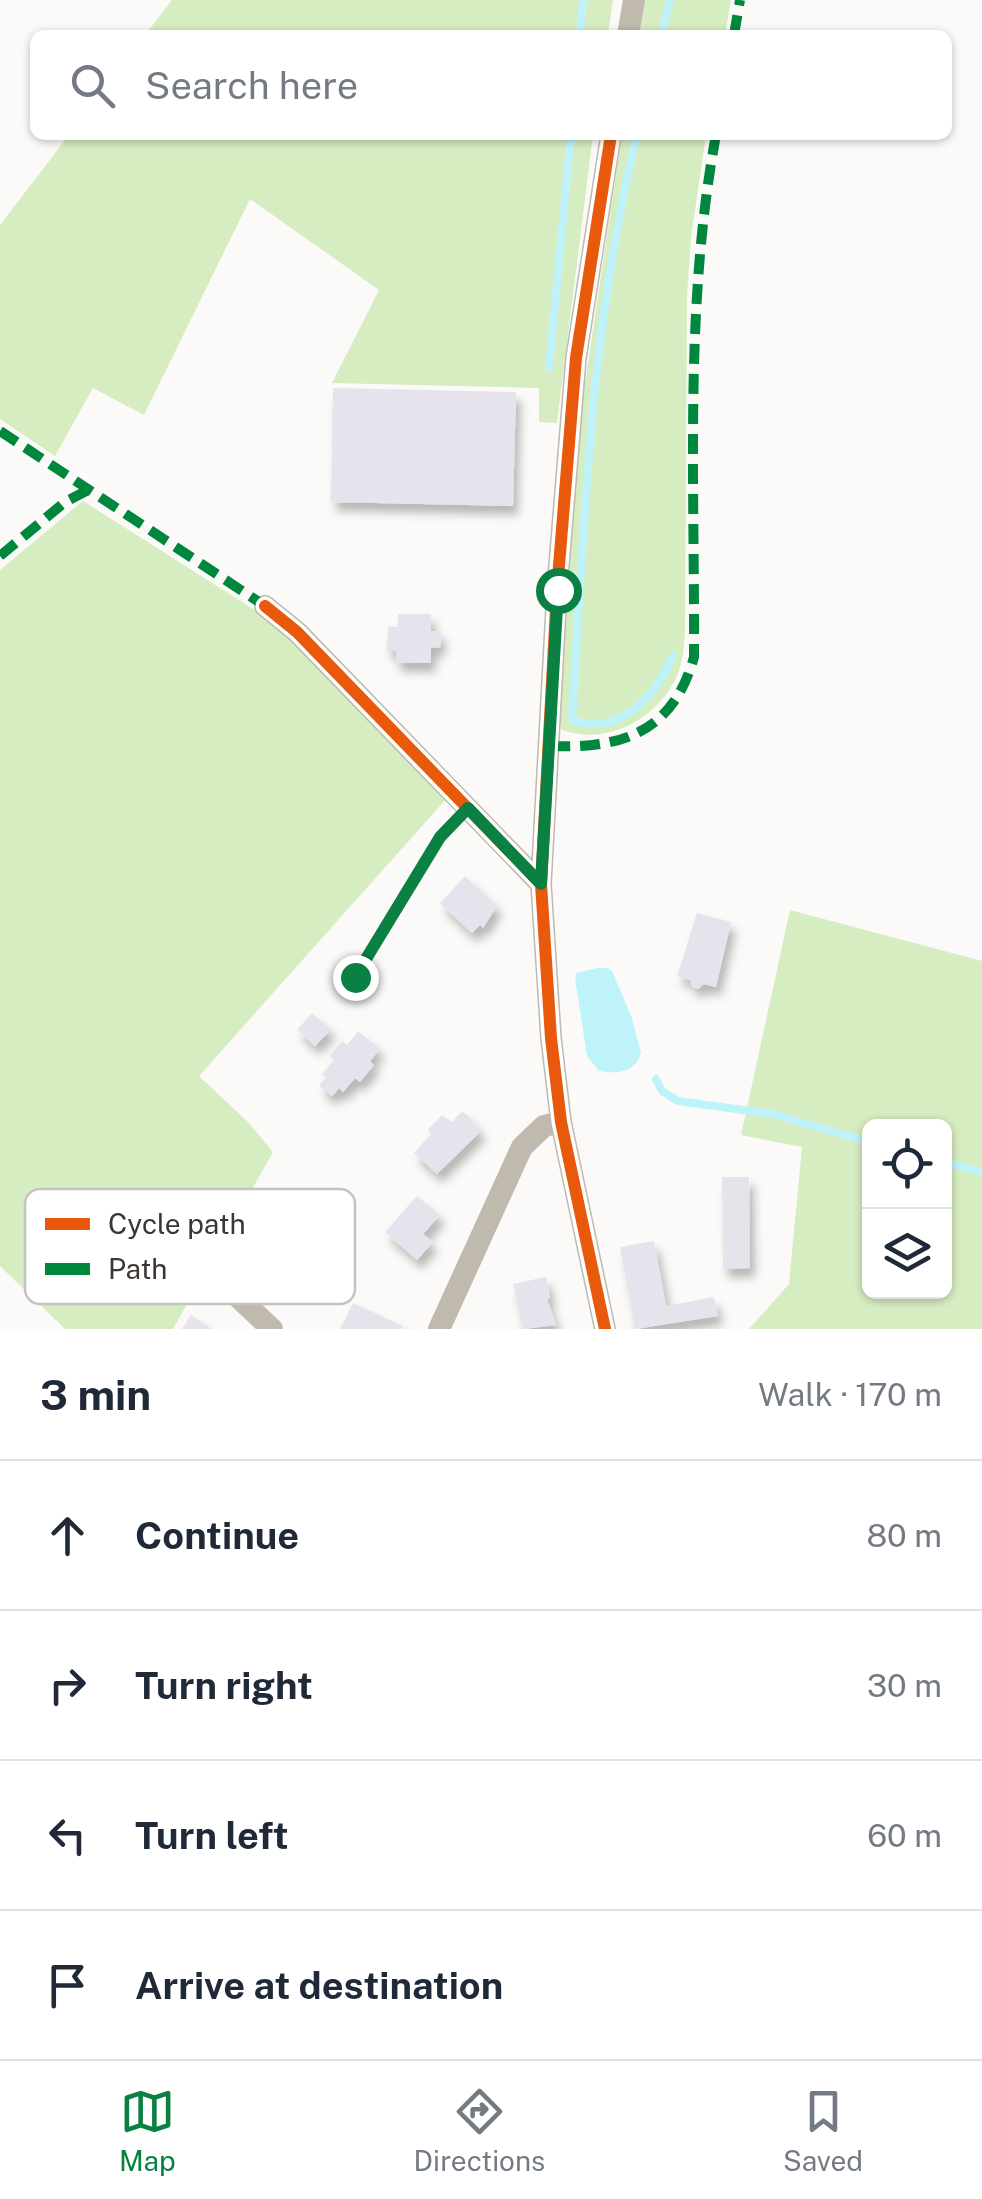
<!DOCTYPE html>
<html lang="en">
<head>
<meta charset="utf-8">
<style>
	:root { --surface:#fff; --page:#f2f2f3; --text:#1f2937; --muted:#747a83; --line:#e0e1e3; --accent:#0b8043 }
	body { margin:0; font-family:"Public Sans",sans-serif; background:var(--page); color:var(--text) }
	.controls { position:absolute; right:30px; bottom:30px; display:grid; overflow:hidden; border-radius:15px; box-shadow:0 2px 8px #0004 }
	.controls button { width:90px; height:90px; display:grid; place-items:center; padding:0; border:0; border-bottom:2px solid var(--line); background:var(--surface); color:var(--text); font:50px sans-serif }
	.stop { position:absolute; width:30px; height:30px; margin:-22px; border:8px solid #0b8043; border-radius:50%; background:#fff }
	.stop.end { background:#0b8043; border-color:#fff; box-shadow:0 2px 10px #0008 }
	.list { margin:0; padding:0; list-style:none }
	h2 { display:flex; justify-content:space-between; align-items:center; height:130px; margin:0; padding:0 40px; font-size:42px }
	h2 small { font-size:32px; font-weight:400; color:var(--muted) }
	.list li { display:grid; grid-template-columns:65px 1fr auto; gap:30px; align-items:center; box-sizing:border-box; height:150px; padding:0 40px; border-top:2px solid var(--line) }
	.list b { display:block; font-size:38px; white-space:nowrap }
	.list em { font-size:32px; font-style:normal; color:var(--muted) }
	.icon { flex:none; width:55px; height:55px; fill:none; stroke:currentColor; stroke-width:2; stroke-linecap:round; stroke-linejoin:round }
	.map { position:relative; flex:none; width:982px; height:1329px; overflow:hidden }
	.search { position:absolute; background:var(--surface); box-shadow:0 2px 8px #0004; left:30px; right:30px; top:30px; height:110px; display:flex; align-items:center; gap:25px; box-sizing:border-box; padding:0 35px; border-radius:15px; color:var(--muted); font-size:38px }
	.sheet { height:730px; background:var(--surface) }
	nav { display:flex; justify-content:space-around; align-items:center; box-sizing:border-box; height:140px; border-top:2px solid var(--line); background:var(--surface); font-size:28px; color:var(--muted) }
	nav a { display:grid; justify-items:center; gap:5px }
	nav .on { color:var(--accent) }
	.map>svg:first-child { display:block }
	.green { fill:#d6ecc1; fill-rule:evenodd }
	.water { fill:#bff3fa }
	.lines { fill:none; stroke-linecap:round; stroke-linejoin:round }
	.stream { stroke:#bff3fa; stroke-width:8 }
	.building { fill:#e7e3ed; filter:url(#shadow) }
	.service { stroke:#c0b9ae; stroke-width:11 }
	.minor { stroke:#c0b9ae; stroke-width:22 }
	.quiet { stroke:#00873e; stroke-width:10; stroke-dasharray:20 10; stroke-linecap:butt }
	.cycleway-casing { stroke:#fff; stroke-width:19 }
	.cycleway { stroke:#e8590c; stroke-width:12 }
	.route { stroke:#0b8043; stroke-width:12 }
	.key { fill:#fff; stroke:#c4c3c2; stroke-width:2.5 }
	.key-label { font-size:28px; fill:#3c3633 }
</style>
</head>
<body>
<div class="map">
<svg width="982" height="1329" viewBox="0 0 982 1329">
	<defs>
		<filter id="shadow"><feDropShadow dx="5" dy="9" stdDeviation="5" flood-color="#0004"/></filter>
	</defs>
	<rect width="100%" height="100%" fill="#fcfaf9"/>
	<path class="green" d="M172 0H613L608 35H145Z
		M645 0H731L725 35H639Z
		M69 135H593L557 423 539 422V388L332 383 379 290 250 199 144 415 93 388 55 456 0 419V225Z
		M622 135H706L691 238 687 296 685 631C684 647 683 663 676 678 656 720 606 746 562 730L559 719 581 410Z
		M83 501 288 631 448 797 199 1076 249 1123 273 1152 173 1329H65L0 1266V570Z
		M790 910 982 961V1329H749L789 1284 802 1147 741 1135ZM870 1126H944V1292H870Z"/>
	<path class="water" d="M597 968H608L612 971 632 1018 641 1053C635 1073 617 1074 599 1071L587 1056 575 978 577 973Z"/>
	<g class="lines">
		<path class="stream" d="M580 35 583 0
			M661 35 670 0
			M637 135C590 326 584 525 572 720 621 736 655 696 673 656
			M549 367 571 135
			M656 1079 662 1091 678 1101 772 1114 870 1142
			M944 1162 982 1172"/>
	</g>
	<path class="building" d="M333 388 516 392 513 506 331 502Z
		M398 614H431V631H441L440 648 431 647V663H396V651H387L388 626 398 627Z
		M465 876 497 906 483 928 480 925 472 933 440 903Z
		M697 913 731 922 716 987 704 984 698 989 692 987 690 980 677 976Z
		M312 1013 331 1029 315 1046 297 1030Z
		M358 1031 380 1049 370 1061 374 1065 360 1082 355 1078 343 1092 339 1088 332 1096 319 1086 326 1077 322 1074 334 1060 329 1056 342 1041 347 1045Z
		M461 1112 467 1114 481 1131 437 1174 414 1153 431 1134 428 1129 442 1115 452 1122Z
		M722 1177H749L750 1268 723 1269Z
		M417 1196 440 1215 423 1234 433 1242 417 1260 385 1232Z
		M654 1241 666 1306 714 1297 718 1316 635 1329 620 1247Z
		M546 1277 550 1298 547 1299 556 1325 523 1329 513 1284Z
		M353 1303 403 1326 401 1329H340Z
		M191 1315 212 1329H182Z"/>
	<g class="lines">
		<path class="service" d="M355 977 441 837 468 808"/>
		<path class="minor" d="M628 35 634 0
			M265 606 297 632 541 884
			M207 1268 272 1329
			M439 1329 522 1147 544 1126 561 1122
			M605 1329 561 1122 551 1038 541 884 557 590 576 358 611 135"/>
		<path class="quiet" d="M734 35 740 0
			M0 431 265 606
			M0 556 65 502 88 490
			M550 746C623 749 673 732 694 657 695 484 684 306 716 135"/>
		<g class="cycleway-casing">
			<path id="cycleway" d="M265 606 297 632 541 884
				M605 1329 561 1122 551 1038 541 884 557 590 576 358 611 135"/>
		</g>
		<use href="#cycleway" class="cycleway"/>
	</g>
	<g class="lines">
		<path class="route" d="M355 977 440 837 468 808 541 884 558 590"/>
	</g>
	<rect x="25" y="1189" width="330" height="115" rx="15" class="key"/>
	<rect x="45" y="1218" width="45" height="12" fill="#e8590c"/>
	<rect x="45" y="1263" width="45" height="12" fill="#00873e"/>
	<g class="key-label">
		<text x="108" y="1234">Cycle path</text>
		<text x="108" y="1279">Path</text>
	</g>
</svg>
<div class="controls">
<button><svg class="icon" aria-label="locate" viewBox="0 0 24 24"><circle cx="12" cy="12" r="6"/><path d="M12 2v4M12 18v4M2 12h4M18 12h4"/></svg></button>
<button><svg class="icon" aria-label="layers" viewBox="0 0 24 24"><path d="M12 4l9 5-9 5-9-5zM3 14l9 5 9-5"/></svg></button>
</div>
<div class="stop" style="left:558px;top:590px"></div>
<div class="stop end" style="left:355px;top:977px"></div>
<div class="search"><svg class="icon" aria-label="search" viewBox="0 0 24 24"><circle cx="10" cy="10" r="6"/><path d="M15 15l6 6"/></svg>Search here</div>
</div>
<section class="sheet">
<h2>3 min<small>Walk · 170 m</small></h2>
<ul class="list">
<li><svg class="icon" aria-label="ahead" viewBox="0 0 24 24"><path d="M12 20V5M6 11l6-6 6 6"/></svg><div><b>Continue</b></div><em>80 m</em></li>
<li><svg class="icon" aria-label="right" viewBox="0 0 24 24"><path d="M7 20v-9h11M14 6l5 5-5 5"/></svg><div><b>Turn right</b></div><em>30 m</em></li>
<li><svg class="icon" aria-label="left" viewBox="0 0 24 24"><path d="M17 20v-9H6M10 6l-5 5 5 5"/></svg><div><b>Turn left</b></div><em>60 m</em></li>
<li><svg class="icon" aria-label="arrive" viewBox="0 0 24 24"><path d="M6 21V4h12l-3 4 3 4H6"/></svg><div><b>Arrive at destination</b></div></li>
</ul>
</section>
<nav>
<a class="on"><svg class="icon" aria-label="map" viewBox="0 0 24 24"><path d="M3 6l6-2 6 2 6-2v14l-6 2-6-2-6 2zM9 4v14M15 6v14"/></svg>Map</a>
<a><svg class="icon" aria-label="directions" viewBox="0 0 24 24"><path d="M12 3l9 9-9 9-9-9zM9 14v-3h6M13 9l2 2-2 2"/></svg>Directions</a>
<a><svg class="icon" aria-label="saved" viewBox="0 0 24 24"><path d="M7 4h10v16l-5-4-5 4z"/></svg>Saved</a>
</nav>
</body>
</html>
